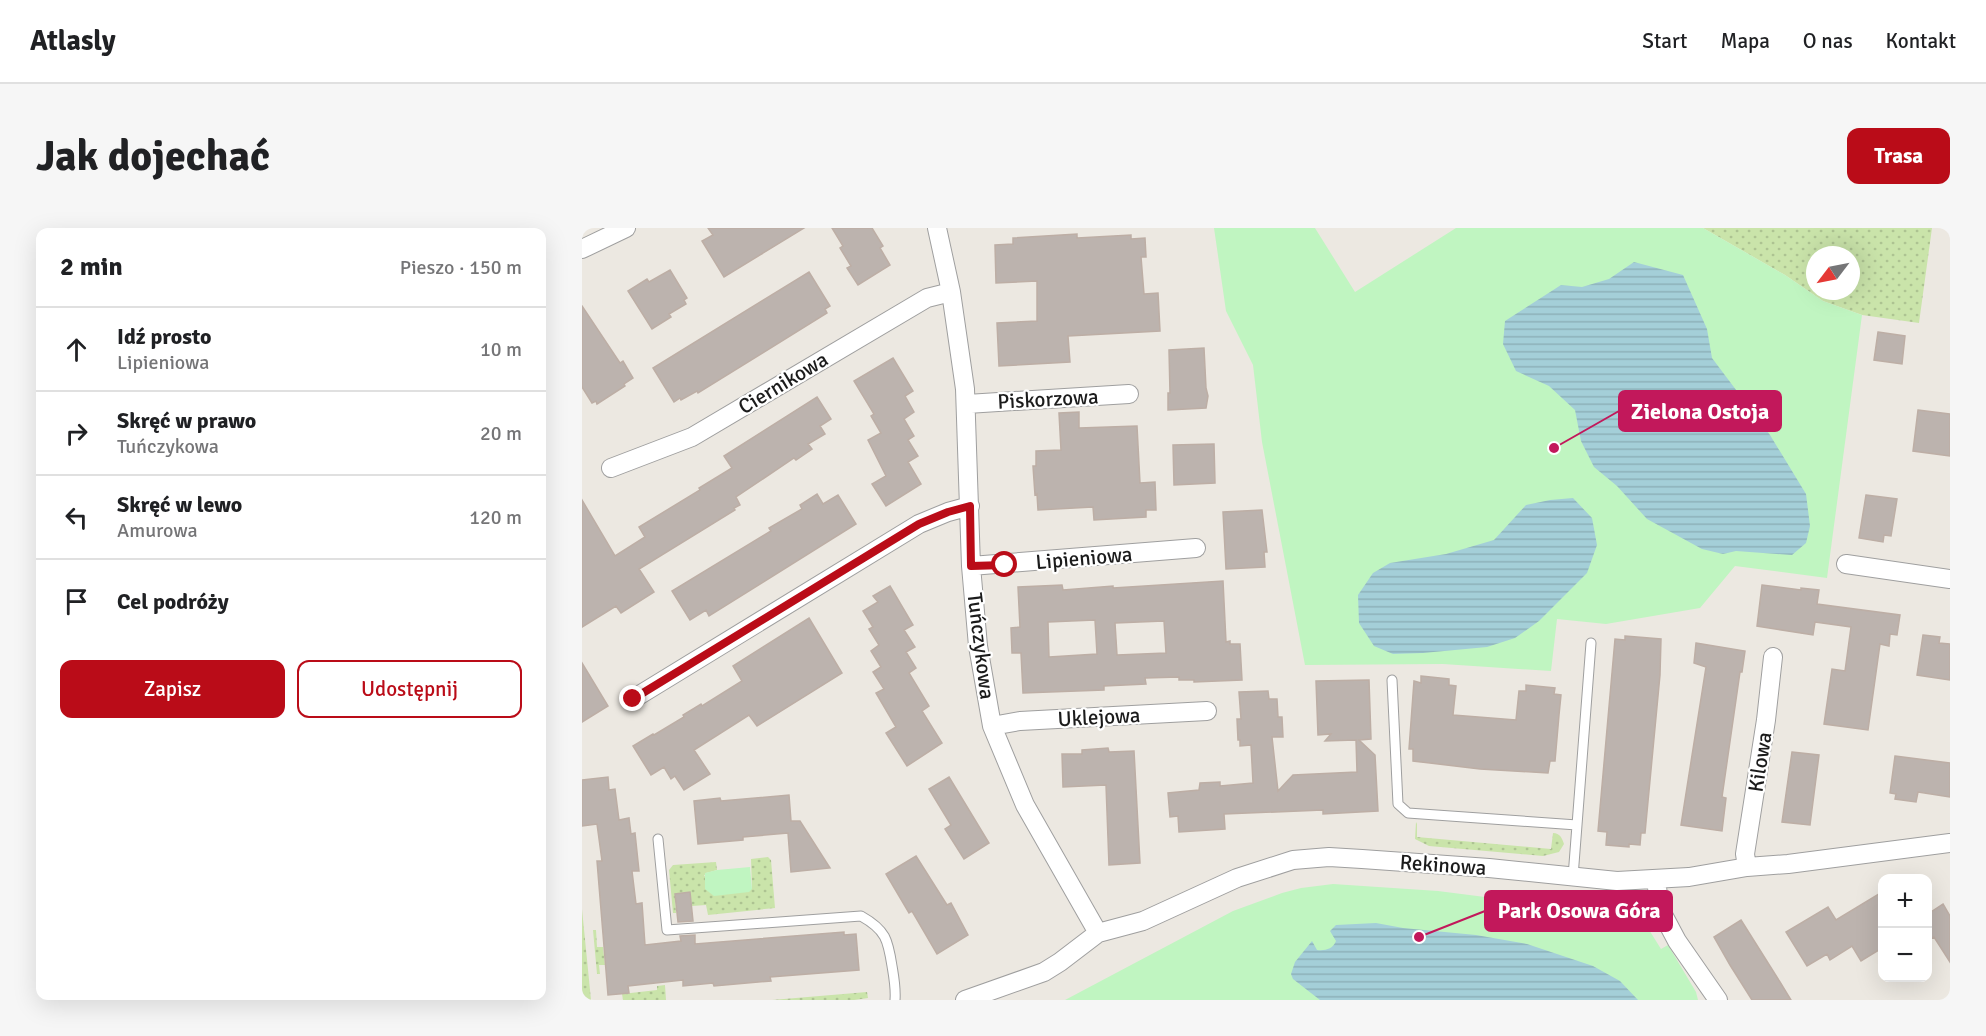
<!DOCTYPE html>
<html lang="pl">
<head>
<meta charset="utf-8">
<style>
	:root { --surface:#fff; --page:#f6f6f6; --text:#202124; --muted:#757577; --line:#e0e0e0; --accent:#ba0c18 }
	body { margin:0; font-family:Signika,sans-serif; background:var(--page); color:var(--text) }
	.controls { position:absolute; right:18px; bottom:18px; display:grid; overflow:hidden; border-radius:12px; box-shadow:0 6px 24px #0002 }
	.controls button { width:54px; height:54px; display:grid; place-items:center; padding:0; border:0; border-bottom:2px solid var(--line); background:var(--surface); color:var(--text); font:30px sans-serif }
	.compass { position:absolute; left:1224px; top:18px; width:54px; height:54px; border-radius:50%; background:var(--surface); box-shadow:0 6px 24px #0002; rotate:238deg }
	.stop { position:absolute; width:18px; height:18px; margin:-14px; border:4px solid #ba0c18; border-radius:50%; background:#fff }
	.stop.end { background:#ba0c18; border-color:#fff; box-shadow:0 2px 6px #0008 }
	.list { margin:0; padding:0; list-style:none }
	h2 { display:flex; justify-content:space-between; align-items:center; height:78px; margin:0; padding:0 24px; font-size:26px }
	h2 small { font-size:20px; font-weight:400; color:var(--muted) }
	.list li { display:grid; grid-template-columns:39px 1fr auto; gap:18px; align-items:center; box-sizing:border-box; height:84px; padding:0 24px; border-top:2px solid var(--line) }
	.list b { display:block; font-size:22px; white-space:nowrap }
	.list p { margin:0; font-size:20px; white-space:nowrap; color:var(--muted) }
	.list em { font-size:20px; font-style:normal; color:var(--muted) }
	.actions { display:flex; gap:12px; padding:18px 24px }
	.actions a { flex:1; padding:14px 0; border:2px solid var(--accent); border-radius:12px; text-align:center; font-size:21px; color:var(--accent) }
	.actions .main { background:var(--accent); color:#fff }
	.icon { flex:none; width:33px; height:33px; fill:none; stroke:currentColor; stroke-width:2; stroke-linecap:round; stroke-linejoin:round }
	.map { position:relative; flex:none; width:1368px; height:772px; overflow:hidden; border-radius:12px }
	header { display:flex; align-items:center; gap:36px; box-sizing:border-box; height:84px; padding:0 30px; background:var(--surface); border-bottom:2px solid var(--line) }
	header strong { font-size:28px }
	nav { display:flex; gap:33px; margin-inline-start:auto; font-size:21px }
	.intro { display:flex; align-items:center; justify-content:space-between; box-sizing:border-box; height:144px; padding:0 36px }
	h1 { margin:0; font-size:42px }
	.button { padding:15px 27px; border-radius:12px; background:var(--accent); color:#fff; font-size:21px; font-weight:700 }
	main { display:flex; gap:36px; padding:0 36px }
	aside { flex:1; background:var(--surface); border-radius:12px; box-shadow:0 6px 24px #0002 }
	.map>svg:first-child { display:block }
	.grass { fill:url(#grass-dots); fill-rule:evenodd }
	.park { fill:#c0f5c1 }
	.water { fill:url(#water-rules) }
	.building { fill:#bcb3ae; stroke:#bdaea5; stroke-width:1.5; fill-rule:evenodd }
	.lines { fill:none; stroke-linecap:round; stroke-linejoin:round }
	.lane-casing { stroke:#9f9f9f; stroke-width:11 }
	.street-casing { stroke:#9f9f9f; stroke-width:20 }
	.lane { stroke:#fff; stroke-width:9 }
	.street { stroke:#fff; stroke-width:18 }
	.route { stroke:#ba0c18; stroke-width:8 }
	.labels { text-anchor:middle; dominant-baseline:central; stroke-width:4.5; stroke-linejoin:round; paint-order:stroke }
	.street-label { font-size:21px; fill:#1b1b1b; stroke:#fff }
	.leader { fill:none; stroke:#c2185b; stroke-width:2 }
	.callout-dot { fill:#c2185b; stroke:#fff; stroke-width:2 }
	.callout { fill:#c2185b; stroke:#c2185b; stroke-width:2 }
	.callout-label { font-size:22px; text-anchor:middle; font-weight:bold; fill:#fff }
</style>
</head>
<body>
<header>
<strong>Atlasly</strong>
<nav><a>Start</a><a>Mapa</a><a>O nas</a><a>Kontakt</a></nav>
</header>
<div class="intro"><h1>Jak dojechać</h1><a class="button">Trasa</a></div>
<main>
<aside>
<h2>2 min<small>Pieszo · 150 m</small></h2>
<ul class="list">
<li><svg class="icon" aria-label="ahead" viewBox="0 0 24 24"><path d="M12 20V5M6 11l6-6 6 6"/></svg><div><b>Idź prosto</b><p>Lipieniowa</p></div><em>10 m</em></li>
<li><svg class="icon" aria-label="right" viewBox="0 0 24 24"><path d="M7 20v-9h11M14 6l5 5-5 5"/></svg><div><b>Skręć w prawo</b><p>Tuńczykowa</p></div><em>20 m</em></li>
<li><svg class="icon" aria-label="left" viewBox="0 0 24 24"><path d="M17 20v-9H6M10 6l-5 5 5 5"/></svg><div><b>Skręć w lewo</b><p>Amurowa</p></div><em>120 m</em></li>
<li><svg class="icon" aria-label="arrive" viewBox="0 0 24 24"><path d="M6 21V4h12l-3 4 3 4H6"/></svg><div><b>Cel podróży</b></div></li>
</ul>
<div class="actions"><a class="main">Zapisz</a><a>Udostępnij</a></div>
</aside>
<div class="map">
<svg width="1368" height="772" viewBox="0 0 1368 772">
	<defs>
		<pattern id="grass-dots" width="8" height="8" patternUnits="userSpaceOnUse" patternTransform="scale(1.5)"><rect width="8" height="8" fill="#cae4aa"/><path d="M2 2h.1M6 6h.1" fill="none" stroke="#adc392" stroke-width="1.8" stroke-linecap="round"/></pattern>
		<pattern id="water-rules" width="6" height="5" patternUnits="userSpaceOnUse" patternTransform="scale(1.5)"><rect width="6" height="5" fill="#a4cfd8"/><path d="M0 2.5h6" fill="none" stroke="#8db1b9"/></pattern>
	</defs>
	<rect width="100%" height="100%" fill="#ece8e1"/>
	<path class="grass" d="M1121 0H1350L1337 95 1280 87 1241 73 1203 47ZM1233 27H1269V63H1233Z
		M834 594 835 596V609L969 621 971 605C978 605 980 610 982 616L977 624 961 628 847 618 833 611Z
		M186 629 189 632 193 680 126 687 124 677 110 678 108 664 93 666 94 685H91L87 642 91 637 134 634 135 642 124 645 122 648 170 661 169 631Z
		M0 681 9 772H0Z
		M11 702H14L15 719H21L23 737H17L18 746H15Z
		M83 757 84 772H41L40 766 75 762V758Z
		M285 764 286 770 272 772H190Z"/>
	<path class="park" d="M632 0H733L773 64 874 0H1121L1203 47 1241 73 1280 87 1245 350 1153 338 1118 380 1024 396 975 391 969 443 861 436 723 437 680 214 671 137 644 83Z
		M168 639 170 661 167 664 132 668 123 661V645L135 642Z
		M751 656 856 663 1059 689 1079 721 1086 717 1114 764 1116 772H483L651 683 700 665 719 660Z"/>
	<path class="water" d="M1052 34 1101 47 1125 101 1130 130 1188 207 1224 266 1228 298 1224 315 1210 327 1154 323 1141 326 1120 321 1065 291 1035 258 1012 239 999 213 993 182 967 158 934 143 921 116 923 93 979 57 1000 59 1027 51Z
		M991 270 1010 290 1015 317 1005 345 957 393 933 410 905 419 841 425 811 426 792 418 777 395 776 367 791 345 808 335 864 326 912 312 944 277 968 272Z
		M794 695 821 700 894 707 945 716 1011 738 1038 753 1056 772H738L711 751 709 746 713 734 730 713 735 722C743 723 751 721 754 713L748 703 754 697Z"/>
	<path class="building" d="M126 0H222L142 49 120 13 131 7Z
		M250 0H290L301 18 298 20 308 37 276 57 265 40 269 38 258 20 261 18Z
		M495 6V10L549 7V11L563 10 564 29H559L562 66 576 65 578 103 486 108 488 134 417 138 415 95 455 93V53L414 55 413 17 431 16V10Z
		M88 42 105 70 102 72 104 76 87 86 89 89 70 101 46 63 65 51 67 54Z
		M227 44 248 78 243 81 245 85 116 165 115 163 99 172 98 170 92 174 71 140Z
		M0 78 38 135 41 133 51 150 42 156 43 158 15 176 14 173 10 175 0 159Z
		M1296 104 1323 108 1320 136 1292 132Z
		M622 120 624 160 626 168 624 180 586 182V165H588L587 122Z
		M311 130 331 163 323 168 332 184 322 191 332 208 326 212 336 228 326 234 339 256 304 278 290 256 304 248 286 212 299 205 289 188 292 186 272 153Z
		M235 169 249 191 238 198 243 206 226 216 230 221 214 232 212 230 154 269 158 277 152 280 153 282 57 341 72 364 39 385 34 378 0 399V272L33 328 63 309 57 299 118 262 117 260 150 240 142 228Z
		M1336 182 1368 186V228L1331 223Z
		M497 184V200L555 198 558 255 573 254 574 282H564V289L512 292 511 279 456 282 455 266 453 267 451 238H454V223L479 222 477 185Z
		M632 216 633 255 592 257 591 217Z
		M235 266 241 276 256 267 274 296 127 388 124 382 108 392 90 363 189 303 187 300 220 281 218 277Z
		M1284 267 1315 271 1309 308 1302 307 1301 314 1277 310Z
		M680 282 685 324H682L683 339 644 341 641 284Z
		M641 353 644 414 648 413V416H658L660 452 612 454V452H597V449L563 450 564 456 522 458V462L441 465 439 425H430L429 400 438 399 436 359 480 357 481 362 531 358V360ZM513 392 515 426 467 429 466 394ZM582 393 584 425 535 427 533 395Z
		M1180 357 1219 362V360L1237 362 1235 376 1318 387 1315 407 1308 406 1307 418 1298 416 1286 502 1242 496 1250 441 1263 443 1269 399 1233 394 1231 407 1175 398Z
		M308 358 331 397 322 402 333 419 324 424 334 440 327 445 347 478 340 483 360 515 325 538 304 505 314 499 294 465 302 461 291 444 299 439 289 423 297 417 287 401 291 399 281 383 296 374 291 368Z
		M227 390 260 445 175 498 167 487 112 522 128 546 102 562 93 548 89 551 82 539 69 547 51 518 71 506 72 507 102 489 101 487 119 476 120 478 160 453 151 438Z
		M1341 407 1358 409 1357 415 1368 416V452L1335 447Z
		M1043 408 1079 411 1078 447 1063 605H1059L1058 617 1047 616V619L1024 617 1025 604 1016 603 1033 411 1043 412Z
		M1114 415 1163 423 1160 444H1158L1140 569 1144 570 1140 603 1099 597 1124 439 1112 435Z
		M0 435 26 478 0 494Z
		M839 448 867 451V457L874 458 871 487 934 492 937 463H944V457L973 460 972 466 979 467 977 487 973 533H968L966 545 898 541 831 533V521H827L832 453 839 455Z
		M787 452 789 511 777 512 793 527 796 583 741 586V582L642 586 643 601 597 604 596 588 588 589 586 565 617 562 618 555 638 554V558L671 555 669 517 658 518V512H656L655 491H659L657 464 686 463 687 471H695L696 489H700L701 509H690L696 563 711 547 775 544 774 512 743 513 749 506 736 507 734 453Z
		M526 520 527 524 552 523 558 635 527 637 524 557 481 559 480 526H500V522Z
		M1210 524 1237 527 1228 597 1200 594Z
		M1313 528 1368 535V569L1336 564 1334 574 1313 571 1314 566 1308 565Z
		M26 549 27 562 33 561 37 592 47 590 49 606 53 605 57 643H50L54 676 60 675 63 717 99 713 98 708 113 707V716L262 704V707L274 706 277 742 188 749 189 753 132 758 131 755 101 758V752L46 758 47 765 26 767 15 633H20L15 596 0 598V552Z
		M367 549 407 615 382 631 363 601 369 597 347 561Z
		M207 567 209 593H218L248 640 209 644 206 605 161 609V612L116 616 112 573 138 570 139 573Z
		M334 628 365 677 369 675 386 707 355 726 330 683 327 685 304 646Z
		M108 664 111 693 96 694 93 666Z
		M1300 664V720L1279 733 1270 718 1248 732 1245 726 1225 738 1204 704 1246 679 1254 692Z
		M1361 676 1368 688V734L1352 709 1346 712V686Z
		M1159 692 1198 754 1209 772H1170L1148 737 1132 709Z"/>
	<g class="lines">
		<g class="lane-casing">
			<path id="lane" d="M810 452 816 576 826 585 995 597
				M76 611 85 702 279 688C304 702 306 712 310 738 312 750 314 760 313 772
				M991 649 1009 415"/>
		</g>
		<g class="street-casing">
			<path id="street" d="M355 0 369 64 383 161 389 338 396 418 410 498 443 577 516 705
				M0 21 44 0
				M385 176 547 166
				M29 240 110 209 345 70 369 64
				M1264 336 1368 351
				M389 338 614 320
				M51 471 337 296 366 284 388 278
				M410 498 438 493 625 483
				M1165 639 1163 626 1184 492 1191 429
				M1074 652 1078 681 1095 713 1136 772
				M383 772 462 744 478 734 516 705 561 693 655 650 711 632 747 629 780 631 907 640 1035 653 1107 649 1165 639 1206 636 1368 615"/>
		</g>
		<use href="#lane" class="lane"/>
		<use href="#street" class="street"/>
	</g>
	<g class="lines">
		<path class="route" d="M51 471 337 296 366 284 388 278 389 338 423 337"/>
	</g>
	<g class="labels">
		<g class="street-label">
			<text transform="translate(201 155) rotate(-31)">Ciernikowa</text>
			<text transform="translate(466 171) rotate(-3)">Piskorzowa</text>
			<text transform="translate(502 330) rotate(-5)">Lipieniowa</text>
			<text transform="translate(399 418) rotate(83)">Tuńczykowa</text>
			<text transform="translate(517 489) rotate(-3)">Uklejowa</text>
			<text transform="translate(1178 534) rotate(-81)">Kilowa</text>
			<text transform="translate(861 637) rotate(4)">Rekinowa</text>
		</g>
	</g>
	<path class="leader" d="M972 220L1037 183M837 709L903 683"/>
	<g class="callout-dot">
		<circle cx="972" cy="220" r="6"/>
		<circle cx="837" cy="709" r="6"/>
	</g>
	<g class="callout">
		<rect x="1037" y="163" width="162" height="40" rx="6"/>
		<rect x="903" y="663" width="187" height="40" rx="6"/>
	</g>
	<g class="callout-label">
		<text x="1118" y="191">Zielona Ostoja</text>
		<text x="997" y="690">Park Osowa Góra</text>
	</g>
</svg>
<div class="controls">
<button>+</button>
<button>−</button>
</div>
<svg class="compass" viewBox="-18 -18 36 36"><path d="M0-13l5 13h-10z" fill="#e53935"/><path d="M0 13l5-13h-10z" fill="#757577"/></svg>
<div class="stop" style="left:423px;top:337px"></div>
<div class="stop end" style="left:51px;top:471px"></div>
</div>
</main>
</body>
</html>
